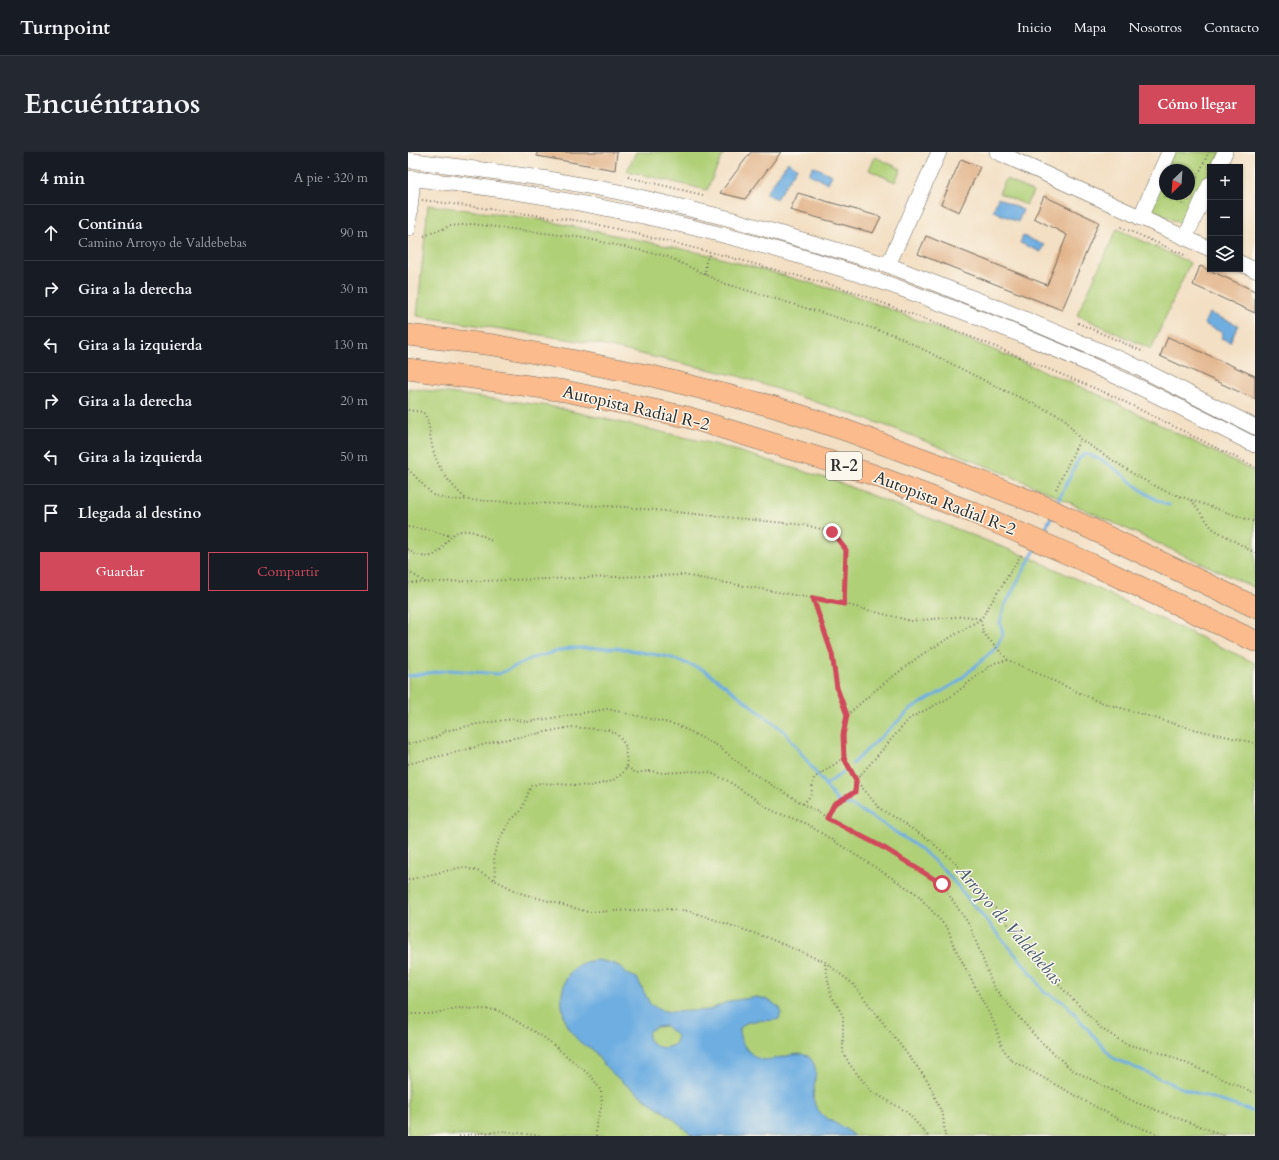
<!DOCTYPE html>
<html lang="es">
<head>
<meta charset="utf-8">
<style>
	:root { --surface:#171b24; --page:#242831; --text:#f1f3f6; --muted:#9ea1a6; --line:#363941; --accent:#d1495b }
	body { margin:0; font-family:Cardo,serif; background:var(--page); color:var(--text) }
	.controls { position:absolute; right:12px; top:12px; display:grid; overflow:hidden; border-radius:0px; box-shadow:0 1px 3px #0004 }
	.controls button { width:36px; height:36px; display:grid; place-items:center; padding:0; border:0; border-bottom:1px solid var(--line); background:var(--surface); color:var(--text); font:20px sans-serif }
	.compass { position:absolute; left:751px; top:12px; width:36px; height:36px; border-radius:50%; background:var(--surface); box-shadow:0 1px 3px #0004; rotate:205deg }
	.stop { position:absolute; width:12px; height:12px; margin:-9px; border:3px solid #d1495b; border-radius:50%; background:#fff }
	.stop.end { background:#d1495b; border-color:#fff; box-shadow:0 1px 4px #0008 }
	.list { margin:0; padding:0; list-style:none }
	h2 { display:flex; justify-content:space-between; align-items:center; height:52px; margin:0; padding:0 16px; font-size:17px }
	h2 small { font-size:13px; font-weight:400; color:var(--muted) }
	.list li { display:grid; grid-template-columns:26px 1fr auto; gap:12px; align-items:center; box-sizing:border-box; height:56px; padding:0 16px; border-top:1px solid var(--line) }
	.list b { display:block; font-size:15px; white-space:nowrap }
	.list p { margin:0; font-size:13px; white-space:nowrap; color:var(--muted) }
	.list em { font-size:13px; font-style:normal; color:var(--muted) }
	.actions { display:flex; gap:8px; padding:12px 16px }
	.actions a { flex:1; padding:9px 0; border:1px solid var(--accent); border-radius:0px; text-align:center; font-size:14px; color:var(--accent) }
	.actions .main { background:var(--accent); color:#fff }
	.icon { flex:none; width:22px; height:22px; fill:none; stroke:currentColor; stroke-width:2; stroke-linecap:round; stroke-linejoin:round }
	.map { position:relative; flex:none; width:847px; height:984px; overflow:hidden; border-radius:0px }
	header { display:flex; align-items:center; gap:24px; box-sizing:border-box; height:56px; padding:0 20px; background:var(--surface); border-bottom:1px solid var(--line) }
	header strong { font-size:19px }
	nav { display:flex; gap:22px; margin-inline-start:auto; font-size:14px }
	.intro { display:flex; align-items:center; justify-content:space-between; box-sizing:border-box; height:96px; padding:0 24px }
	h1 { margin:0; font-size:28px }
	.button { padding:10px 18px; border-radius:0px; background:var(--accent); color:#fff; font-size:14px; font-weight:700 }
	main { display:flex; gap:24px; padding:0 24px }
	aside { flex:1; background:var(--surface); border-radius:0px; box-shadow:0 1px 3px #0004 }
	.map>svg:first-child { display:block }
	.green { fill:#b0d078; stroke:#6e7e52; fill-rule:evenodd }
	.water { fill:#6eaee1; stroke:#4c6c86; fill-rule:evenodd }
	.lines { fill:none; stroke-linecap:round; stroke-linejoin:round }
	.stream { stroke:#6eaee1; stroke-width:3 }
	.building { fill:#e2b48a }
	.minor-casing { stroke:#716a60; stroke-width:16 }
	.highway-casing { stroke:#716a60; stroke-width:22 }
	.path { stroke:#716a60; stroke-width:2; stroke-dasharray:1 3; stroke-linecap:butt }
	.minor { stroke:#fff; stroke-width:15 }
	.highway { stroke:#fbbb8d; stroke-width:21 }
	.route { stroke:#d1495b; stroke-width:5 }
	.labels { text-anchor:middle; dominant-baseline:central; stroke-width:3; stroke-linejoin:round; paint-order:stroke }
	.shield { fill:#fbf7ec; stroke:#696865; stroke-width:1 }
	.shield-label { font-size:16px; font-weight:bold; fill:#2b2b2b }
	.street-label { font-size:17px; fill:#2b2b2b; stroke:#fbf7ec }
	.water-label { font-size:18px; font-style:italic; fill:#42596b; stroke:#fbf7ec }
</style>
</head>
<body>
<header>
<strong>Turnpoint</strong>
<nav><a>Inicio</a><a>Mapa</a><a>Nosotros</a><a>Contacto</a></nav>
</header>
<div class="intro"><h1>Encuéntranos</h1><a class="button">Cómo llegar</a></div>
<main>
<aside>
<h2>4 min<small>A pie · 320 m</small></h2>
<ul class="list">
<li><svg class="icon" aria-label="ahead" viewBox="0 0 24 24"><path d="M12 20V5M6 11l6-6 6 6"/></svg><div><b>Continúa</b><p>Camino Arroyo de Valdebebas</p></div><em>90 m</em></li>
<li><svg class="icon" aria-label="right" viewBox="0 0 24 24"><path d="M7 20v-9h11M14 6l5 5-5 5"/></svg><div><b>Gira a la derecha</b></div><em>30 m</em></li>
<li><svg class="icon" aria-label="left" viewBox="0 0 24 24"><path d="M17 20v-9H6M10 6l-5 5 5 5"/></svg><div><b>Gira a la izquierda</b></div><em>130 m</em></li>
<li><svg class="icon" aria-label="right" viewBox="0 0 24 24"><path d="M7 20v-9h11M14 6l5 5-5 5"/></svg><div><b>Gira a la derecha</b></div><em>20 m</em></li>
<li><svg class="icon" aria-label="left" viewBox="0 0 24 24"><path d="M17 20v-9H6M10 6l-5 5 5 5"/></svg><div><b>Gira a la izquierda</b></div><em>50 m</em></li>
<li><svg class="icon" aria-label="arrive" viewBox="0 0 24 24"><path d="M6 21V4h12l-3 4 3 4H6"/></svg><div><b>Llegada al destino</b></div></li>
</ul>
<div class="actions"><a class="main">Guardar</a><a>Compartir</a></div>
</aside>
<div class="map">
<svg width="847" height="984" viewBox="0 0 847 984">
	<rect width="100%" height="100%" fill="#fbf7ec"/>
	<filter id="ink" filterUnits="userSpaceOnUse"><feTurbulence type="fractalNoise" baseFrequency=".025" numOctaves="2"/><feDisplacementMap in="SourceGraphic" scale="8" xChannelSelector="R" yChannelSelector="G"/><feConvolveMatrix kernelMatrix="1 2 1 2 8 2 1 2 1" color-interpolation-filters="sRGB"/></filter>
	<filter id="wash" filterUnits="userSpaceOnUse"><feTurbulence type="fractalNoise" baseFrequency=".012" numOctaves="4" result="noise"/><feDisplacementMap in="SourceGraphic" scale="16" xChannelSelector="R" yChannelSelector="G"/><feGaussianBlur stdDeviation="0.9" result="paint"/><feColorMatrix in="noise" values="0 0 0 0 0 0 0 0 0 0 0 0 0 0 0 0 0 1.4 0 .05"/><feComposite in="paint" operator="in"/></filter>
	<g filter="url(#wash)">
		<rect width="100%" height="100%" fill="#f3dfc3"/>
		<path class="green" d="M228 0H316L299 38 219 19Z
			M765 0H813L806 15H802V24L780 73H775L739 55ZM757 18H781V42H757Z
			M467 5 493 17 487 30 461 18Z
			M598 27 625 40 618 53 591 41Z
			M20 53 129 67 298 102 445 143 574 193 696 245 847 320V436L615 329 485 276 330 224 184 191 9 164Z
			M709 77 782 111 743 197 669 163Z
			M0 236 141 254 310 293 427 329 630 409 847 511V984H0Z"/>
		<path class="water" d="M380 10 389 16 368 47 358 41Z
			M405 14 424 23 420 31 401 22Z
			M590 46 615 58 610 70 585 59Z
			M615 84 636 93 633 100 612 91Z
			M801 161 830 173 822 190 813 186 815 181 796 172Z
			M190 808 204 811 213 815 220 822 229 826 242 852 252 858 264 860 301 858 321 849 349 845 360 848 372 856 373 861 371 867C362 870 351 867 341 870 320 876 339 903 352 907 367 911 392 895 402 906 415 920 400 939 408 955 417 970 435 972 446 984H284C276 977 268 968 259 962 238 947 217 934 199 916 193 911 190 904 186 899 182 895 177 894 173 891 156 876 149 851 157 830 163 814 174 809 190 808ZM258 874 269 884 268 891C258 898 247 897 240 886L241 879 248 875Z"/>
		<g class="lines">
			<path class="stream" d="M648 353 671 306 677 302C709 309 729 343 761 353
				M634 384 643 365
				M0 524 41 518 91 522 124 506 162 496H209L261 505 294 517 309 527 377 580 430 650 443 653 474 671 514 698 536 718 624 822 636 840 657 851 705 906 776 937 847 960
				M444 612 503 557 548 531 588 496 595 482 592 471 596 455 628 396
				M418 633 435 620"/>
		</g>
		<g id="blocks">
			<path class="building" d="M129 0H209L207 18 129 4Z
				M343 0H373L337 47 312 41Z
				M553 7 572 15 551 60 533 52Z
				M390 41 473 65 465 81 382 58Z
				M636 44 691 70 654 158 510 102 518 84 639 133 659 83 626 66Z
				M792 114 847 139V161L785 133Z
				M760 185 847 224V247L752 204Z"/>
		</g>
	</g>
	<g filter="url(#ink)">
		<use href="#blocks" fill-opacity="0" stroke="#716a60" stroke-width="1"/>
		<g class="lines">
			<g class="minor-casing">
				<path id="minor" d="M589 0 802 97
					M0 8 141 27 211 40 319 66 480 113 590 156 721 211 847 275
					M810 15 817 0
					M0 26C134 40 262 66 391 104 428 115 466 126 502 140 574 166 645 195 714 227 759 248 803 271 847 293
					M732 66 761 0
					M0 77 5 26
					M777 86 802 32
					M832 111 847 118
					M480 113 531 0"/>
			</g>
			<g class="highway-casing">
				<path id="highway" d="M0 183 86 193 244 224 367 255 437 278 529 312 633 353 847 455
					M0 217 157 239 279 265 463 322 566 361 683 412 847 489"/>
			</g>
			<path class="path" d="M220 25 295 43
				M781 37 783 38 801 0
				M755 44 779 54
				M14 48 180 70 310 102 441 138 576 190 705 244 847 315
				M713 75 779 104
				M16 84 42 74 64 72 176 86 258 104 315 131 487 183 587 234 656 266 672 287 732 326 757 339 847 370
				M297 123 298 110 302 100
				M670 171 736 200
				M0 258 15 260C22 270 21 281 24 293 28 315 42 332 58 347
				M0 317 25 343 38 347 217 355 397 373 424 380 438 398 436 452
				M648 337 672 287
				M783 348 804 376 847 401
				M0 375 22 378 43 384
				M0 397C4 401 8 403 14 404 35 409 36 382 53 379 65 377 76 384 85 390
				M613 403 573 467 513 503 470 536 439 563 435 583 436 606 448 628 471 656 520 687 541 705 565 729 645 827 694 877 718 892 757 902 847 941
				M0 420 18 430
				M0 431 275 423 436 452 503 469 557 464 573 467 575 481 600 508 689 549 781 576 847 591
				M405 446 424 502 429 536 439 563
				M0 592 27 586 37 579 69 572 105 567 119 570 199 557 269 573 310 594 341 619 395 652 478 697 534 733 562 774 586 836 629 886 663 917 729 951 818 984
				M0 612 57 598 85 590 163 575 200 578 209 582 217 593 219 615 214 622 204 629 182 634 132 631 123 634 113 659 103 668 93 684 86 702 87 727
				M219 615 228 621 242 619 255 621 288 619 303 621 320 629 365 659 399 672 509 742 540 777 545 792 586 871 594 895 603 908 708 966 754 984
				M395 652 403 643 406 626 436 606
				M419 666 426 652 447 640 448 628 502 566 541 546 586 511 600 508
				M0 728 54 715 69 719 112 741 180 760 259 757 281 759 360 786 417 810 445 832 520 929 535 964 537 984
				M417 812 423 843 435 864V900L442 913 463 939 499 960 520 984
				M0 862H23L49 856 89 858 137 886 184 925 193 939 194 953 188 972V984
				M51 984 94 979 134 984"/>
			<use href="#minor" class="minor"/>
			<use href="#highway" class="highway"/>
		</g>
	</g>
	<g class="lines" filter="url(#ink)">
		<path class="route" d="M424 380 438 398 436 452 405 446 424 502 429 536 439 563 435 583 436 606 448 628 447 640 426 652 419 666 478 697 534 732"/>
	</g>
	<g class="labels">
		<rect class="shield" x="418" y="300" width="36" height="28" rx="3"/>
		<g class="shield-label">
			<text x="436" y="314">R-2</text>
		</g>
		<g class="street-label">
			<text transform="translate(228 256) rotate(13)">Autopista Radial R-2</text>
			<text transform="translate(537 351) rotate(21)">Autopista Radial R-2</text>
		</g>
		<g class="water-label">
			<text transform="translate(601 773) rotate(49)">Arroyo de Valdebebas</text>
		</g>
	</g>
</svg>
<div class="controls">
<button>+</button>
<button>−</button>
<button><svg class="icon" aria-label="layers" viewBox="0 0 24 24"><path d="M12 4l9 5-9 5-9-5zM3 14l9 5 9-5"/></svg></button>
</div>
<svg class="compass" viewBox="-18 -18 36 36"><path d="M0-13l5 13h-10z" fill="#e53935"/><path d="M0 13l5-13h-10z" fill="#9ea1a6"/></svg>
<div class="stop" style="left:534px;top:732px"></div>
<div class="stop end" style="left:424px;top:380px"></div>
</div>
</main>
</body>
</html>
